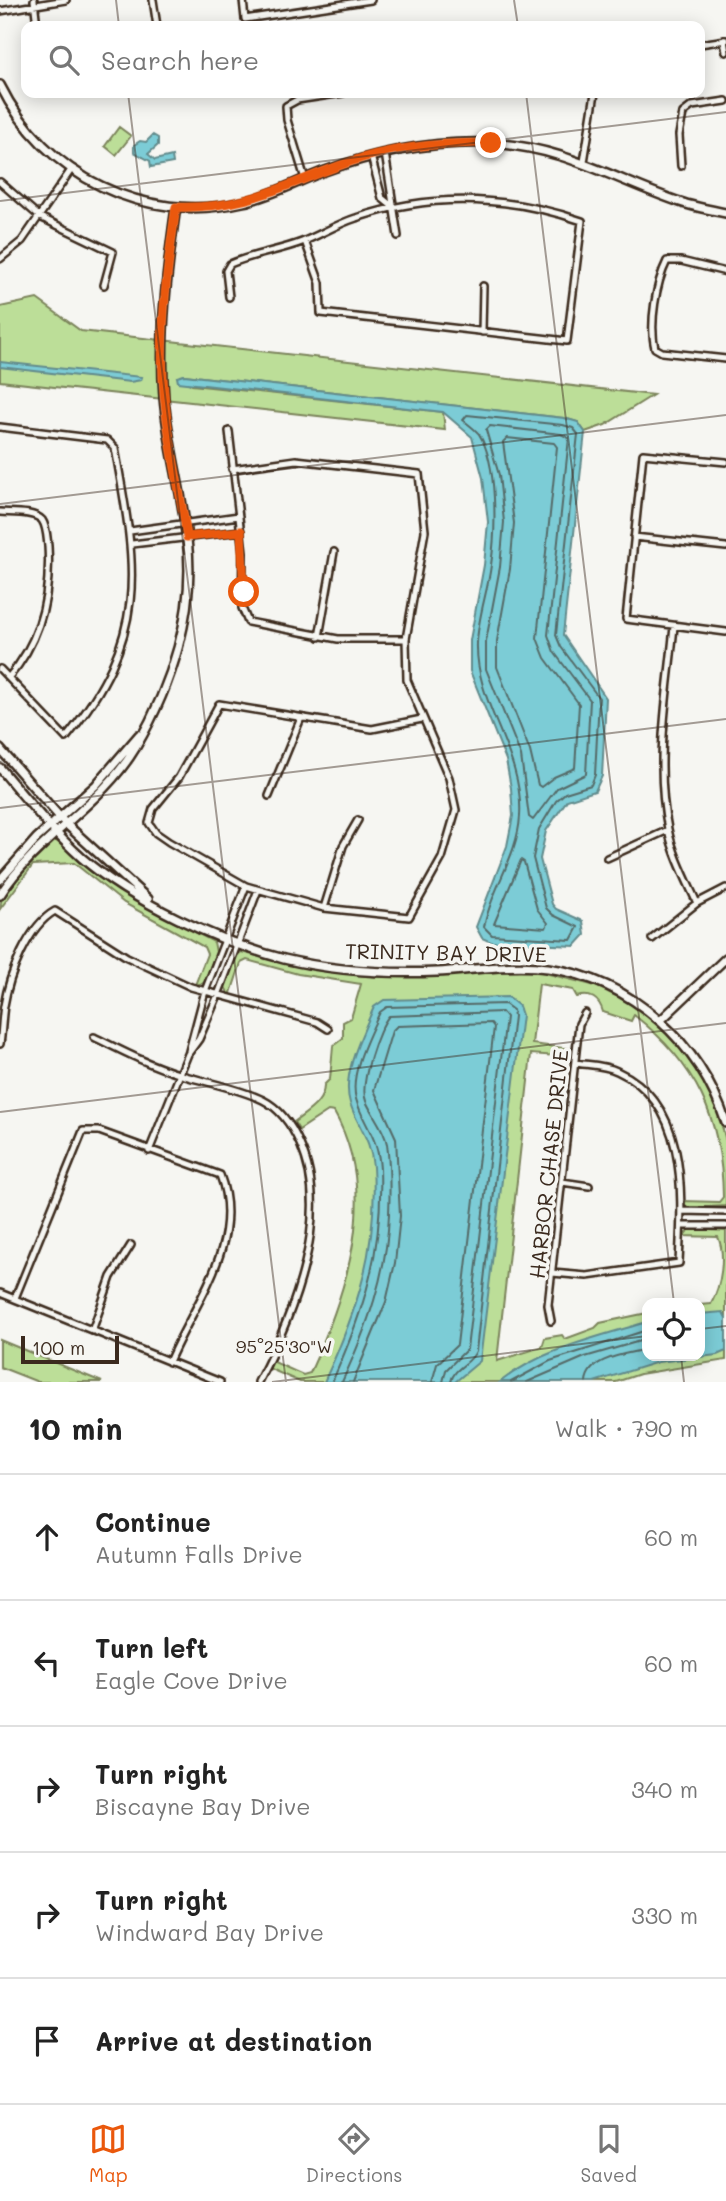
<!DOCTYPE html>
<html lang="en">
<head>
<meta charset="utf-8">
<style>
	:root { --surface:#fff; --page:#f6f6f6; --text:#222; --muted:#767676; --line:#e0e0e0; --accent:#ea580c }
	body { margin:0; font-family:Mali,sans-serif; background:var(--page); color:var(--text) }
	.controls { position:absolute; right:21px; bottom:21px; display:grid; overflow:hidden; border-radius:14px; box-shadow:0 4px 18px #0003 }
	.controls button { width:63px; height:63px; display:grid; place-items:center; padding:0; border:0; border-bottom:2px solid var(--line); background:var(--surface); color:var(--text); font:35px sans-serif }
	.scale { position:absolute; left:21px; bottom:18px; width:98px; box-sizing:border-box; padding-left:7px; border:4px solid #3b2a1e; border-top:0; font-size:19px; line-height:24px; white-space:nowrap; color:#3b2a1e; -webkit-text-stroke:5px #f6f6f2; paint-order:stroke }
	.stop { position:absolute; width:21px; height:21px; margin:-16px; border:5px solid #ea580c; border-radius:50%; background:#fff }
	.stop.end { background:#ea580c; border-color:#fff; box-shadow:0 2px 7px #0008 }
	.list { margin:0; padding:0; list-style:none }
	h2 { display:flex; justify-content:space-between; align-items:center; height:91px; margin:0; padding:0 28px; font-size:30px }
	h2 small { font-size:23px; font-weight:400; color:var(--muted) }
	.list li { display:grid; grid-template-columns:46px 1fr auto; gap:21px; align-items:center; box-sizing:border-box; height:126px; padding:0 28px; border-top:2px solid var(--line) }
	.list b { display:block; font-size:26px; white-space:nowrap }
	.list p { margin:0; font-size:23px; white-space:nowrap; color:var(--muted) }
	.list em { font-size:23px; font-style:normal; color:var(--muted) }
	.icon { flex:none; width:38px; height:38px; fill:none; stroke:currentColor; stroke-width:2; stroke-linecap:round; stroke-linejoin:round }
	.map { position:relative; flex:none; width:726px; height:1382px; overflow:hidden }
	.search { position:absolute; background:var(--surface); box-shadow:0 4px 18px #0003; left:21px; right:21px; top:21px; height:77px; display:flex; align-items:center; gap:18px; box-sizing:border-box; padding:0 24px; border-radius:14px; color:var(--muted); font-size:26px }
	.sheet { height:721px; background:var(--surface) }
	nav { display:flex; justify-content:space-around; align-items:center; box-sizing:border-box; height:98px; border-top:2px solid var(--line); background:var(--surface); font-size:19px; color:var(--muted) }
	nav a { display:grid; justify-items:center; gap:4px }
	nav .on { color:var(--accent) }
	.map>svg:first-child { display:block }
	.green { fill:#bcde98; stroke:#7c845b; stroke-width:2 }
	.water { fill:#7cccd6; stroke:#628b8c; stroke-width:2 }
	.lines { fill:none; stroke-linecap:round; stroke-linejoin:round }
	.shore { stroke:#556b68; stroke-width:2 }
	.street-casing { stroke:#3b2a1e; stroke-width:10 }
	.secondary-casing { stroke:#3b2a1e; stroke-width:12 }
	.street { stroke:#f6f6f2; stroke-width:5 }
	.secondary { stroke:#f6f6f2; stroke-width:7 }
	.route { stroke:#ea580c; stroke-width:9 }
	.ticks { fill:none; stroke:#3b2a1e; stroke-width:2; stroke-opacity:0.45 }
	.labels { text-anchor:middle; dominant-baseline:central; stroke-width:7; stroke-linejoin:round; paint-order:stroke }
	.street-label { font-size:21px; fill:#3b2a1e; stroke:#f6f6f2 }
	.ticks-label { font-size:18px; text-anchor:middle; fill:#3b2a1e; stroke:#f6f6f2; stroke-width:7; stroke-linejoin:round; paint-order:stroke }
</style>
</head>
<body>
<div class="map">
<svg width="726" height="1382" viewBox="0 0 726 1382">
	<rect width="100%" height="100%" fill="#f6f6f2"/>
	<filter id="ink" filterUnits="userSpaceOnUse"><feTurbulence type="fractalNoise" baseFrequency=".0143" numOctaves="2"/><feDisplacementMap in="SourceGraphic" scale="14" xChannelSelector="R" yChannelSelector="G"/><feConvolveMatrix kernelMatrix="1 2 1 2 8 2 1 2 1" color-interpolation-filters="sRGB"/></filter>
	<g filter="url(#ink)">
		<path class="green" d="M119 127 131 136 116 155 105 146Z
			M37 299 81 331 653 395 605 425 585 432 578 422 564 418 185 375 178 377 192 385 443 412 445 430 0 381V307Z
			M55 840 118 891 214 942 216 952 204 983 195 985 207 954 204 947 124 903 74 863 33 865 0 909C0 883 33 859 50 841Z
			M241 952 309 969 365 976 537 971 596 986 618 997 647 1014 669 1034 703 1079 716 1104 726 1141V1206L689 1208 684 1204V1201L719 1202 723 1197C722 1118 696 1064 634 1015L631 1021 603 1012C599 998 590 993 577 997L573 990 539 984 532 1044 572 1049 570 1057 531 1054 497 1361 542 1347 545 1338 562 1335 565 1339 595 1328 600 1323 647 1313V1356H700V1305L711 1304C721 1286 726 1255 718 1237L683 1236 690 1229 726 1231V1360L640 1374 616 1382H300L268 1368 272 1361 303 1375 310 1373C346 1293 381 1194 334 1112L328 1111 299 1130 294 1122C308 1111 324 1103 324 1085L330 1079 333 1046 343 1038V1022L351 1018 361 984 298 974 247 960 241 963 230 996 225 987 235 958Z
			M0 1340 102 1382H38L0 1367Z"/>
		<path class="water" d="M153 135 158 138V145L148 154 155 160 172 156 173 163 151 167 150 161 134 152V145L140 141 146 142Z
			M0 362 142 377 141 380 130 382 0 367Z
			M184 375 564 418 578 422 585 432 563 635 606 698 602 776 595 791 567 800 546 831 540 859 552 904 556 909 583 921 585 935 575 946 491 942 482 938 476 927 507 846 513 816 511 788 506 760 470 671V640L484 565 488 522 483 478 472 437 443 412 178 382 177 377Z
			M508 997 519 1006 522 1015 480 1361 455 1382H324C358 1309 378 1248 373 1167 371 1138 358 1128 350 1103 341 1074 363 1033 374 1007L384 1000Z
			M723 1312 726 1318V1351L717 1355 658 1362 594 1382H500C542 1349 597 1337 647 1322V1356H700V1314Z"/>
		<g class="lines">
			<path class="shore" d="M467 415 563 425 573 428 578 434 556 635 561 647 599 698 595 775 591 785 565 793 556 801 539 829 533 858 546 908 553 915 578 927 571 940 492 935 484 927C491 889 518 856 520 816 524 753 475 705 477 643 478 616 488 591 491 565 496 531 498 464 479 434 475 429 468 424 463 420Z
				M490 426 561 434 569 438 548 635 554 652 590 700 586 774 557 788 533 820 529 817 521 756 486 669V641L500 567 504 522 499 475 486 430Z
				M507 438 554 443 557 447 537 638 545 658 579 704 575 768 554 777 541 787 538 785 530 751 497 667V641L510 569 514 523 503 442Z
				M521 860 524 862 537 909 548 923 546 928 494 924Z
				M332 1382C365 1309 383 1250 380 1169 378 1135 364 1127 356 1099 349 1074 369 1036 380 1012L387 1007 505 1004 513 1010 514 1016 476 1351C471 1364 453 1368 451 1382
				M342 1382C367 1328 387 1274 389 1214 390 1191 390 1166 387 1144 384 1128 372 1115 366 1101 359 1085 378 1028 389 1016L502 1012 506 1017 467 1349 446 1370 443 1382
				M353 1382 386 1302 395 1263 400 1216 396 1138 374 1090 392 1031 397 1026 491 1023 494 1027 457 1345 437 1364 432 1382
				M511 1382 550 1361 647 1330
				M527 1382 585 1357 647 1339
				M586 1382C588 1357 628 1354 647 1349"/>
			<g class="street-casing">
				<path id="street" d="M34 0 37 26
					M153 0 157 26
					M243 0 245 19 371 0
					M0 11 66 0
					M724 40 726 52
					M700 44 726 40
					M385 153 398 236
					M371 156 382 198 393 207
					M584 162 595 93
					M681 166 679 135 683 113 692 106 726 101
					M305 179 287 120 286 106 297 100 343 93
					M0 182 40 217 113 252 104 285
					M0 259 22 241 71 170
					M726 272 681 261H667C656 283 649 324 655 348L662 352 726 359
					M229 297 226 271 230 264C252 254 279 251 302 242 320 235 337 224 356 218 432 192 506 195 582 221L567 341 321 313 320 283 305 241
					M482 332 483 286
					M0 427 107 440 115 448C137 570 150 634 66 738L0 669
					M229 431 243 552 242 608 248 622 338 639H406
					M726 462 643 454 626 619 726 632
					M232 469 296 460 419 474 425 531 406 639 407 680 449 778 456 810 442 858 409 917 324 908 343 846 358 820
					M0 512C11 513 34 511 42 520 47 527 47 538 48 546 51 594 41 640 9 677
					M130 531 239 516
					M634 537 726 547
					M132 544 241 531
					M674 626C668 693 654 762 668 829 673 854 686 879 697 903
					M319 637 334 552
					M269 796 301 718
					M607 858 668 830
					M324 908 246 886 169 842 156 833 149 823 153 809 179 777 219 704 372 729 422 719
					M652 939 697 903 726 888
					M94 1037C122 1051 151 1066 182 1075 208 1083 238 1088 263 1100 281 1109 292 1126 300 1144 333 1216 293 1316 258 1382
					M0 1044C2 1032 2 1018 4 1006 9 975 28 926 55 911L127 957 191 987 317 1022 328 1029
					M189 1051 205 991 246 886
					M149 1151 188 1054 199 1039 218 995 258 890
					M562 1182 589 1186
					M682 1211 726 1212
					M681 1226H726
					M552 1273 587 1276 679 1263C682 1197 690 1104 617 1071 605 1065 588 1065 575 1063
					M0 1293 220 1382
					M15 1298 83 1131H99L220 1175C246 1243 193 1304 169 1362
					M551 1321 548 1305 579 1024 585 1013
					M92 1331 111 1277 131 1245"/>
			</g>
			<g class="secondary-casing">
				<path id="secondary" d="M0 85C45 176 144 225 243 202 271 196 296 182 322 172 376 152 431 141 488 143 562 146 613 179 680 202 694 207 711 210 726 213
					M0 749 65 823 148 899
					M0 768C26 799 52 831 82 858 133 902 219 942 284 959 334 971 385 974 437 972 473 970 512 963 548 968 632 980 700 1043 726 1123
					M0 880 37 838 96 785 139 735
					M0 895C37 837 101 806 136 747 172 685 196 611 187 539 182 492 168 445 164 398 159 335 167 270 176 207
					M661 1020 726 958"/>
			</g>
			<use href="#street" class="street"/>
			<use href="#secondary" class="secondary"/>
		</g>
	</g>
	<g class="lines" filter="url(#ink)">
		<path class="route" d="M244 592 241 531 187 537C179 484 166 432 163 378 160 322 168 263 176 207 251 210 294 179 362 158 405 145 447 143 491 143"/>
	</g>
	<path class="ticks" d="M116 0 119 26M514 0 518 26M128 93 286 1382M526 93 674 1303M0 201 726 112M0 504 726 415M0 808 726 719M0 1112 726 1023M700 1329 726 1326M681 1356 684 1382M272 1382 647 1336"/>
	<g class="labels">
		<g class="street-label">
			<text transform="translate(446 952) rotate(1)">TRINITY BAY DRIVE</text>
			<text transform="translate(548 1164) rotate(-84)">HARBOR CHASE DRIVE</text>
		</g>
	</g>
	<g class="ticks-label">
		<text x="284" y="1353">95°25'30"W</text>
	</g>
</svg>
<div class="controls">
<button><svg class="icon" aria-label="locate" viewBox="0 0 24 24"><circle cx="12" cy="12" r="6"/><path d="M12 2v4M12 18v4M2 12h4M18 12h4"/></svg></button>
</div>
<div class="scale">100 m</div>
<div class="stop" style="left:244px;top:592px"></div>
<div class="stop end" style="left:491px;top:143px"></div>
<div class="search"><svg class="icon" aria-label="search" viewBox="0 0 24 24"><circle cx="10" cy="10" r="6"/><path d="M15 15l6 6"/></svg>Search here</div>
</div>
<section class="sheet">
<h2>10 min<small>Walk · 790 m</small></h2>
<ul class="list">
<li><svg class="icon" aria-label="ahead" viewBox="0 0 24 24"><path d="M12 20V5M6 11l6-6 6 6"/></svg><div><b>Continue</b><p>Autumn Falls Drive</p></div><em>60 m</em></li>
<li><svg class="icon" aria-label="left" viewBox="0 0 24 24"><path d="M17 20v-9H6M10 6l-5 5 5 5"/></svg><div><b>Turn left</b><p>Eagle Cove Drive</p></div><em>60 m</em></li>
<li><svg class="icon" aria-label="right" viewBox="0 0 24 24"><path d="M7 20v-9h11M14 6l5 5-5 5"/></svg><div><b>Turn right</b><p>Biscayne Bay Drive</p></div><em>340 m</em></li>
<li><svg class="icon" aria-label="right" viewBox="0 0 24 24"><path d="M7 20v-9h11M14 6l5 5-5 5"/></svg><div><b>Turn right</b><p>Windward Bay Drive</p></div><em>330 m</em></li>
<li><svg class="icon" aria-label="arrive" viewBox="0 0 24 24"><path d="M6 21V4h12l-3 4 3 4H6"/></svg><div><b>Arrive at destination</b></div></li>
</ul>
</section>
<nav>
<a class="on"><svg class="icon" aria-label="map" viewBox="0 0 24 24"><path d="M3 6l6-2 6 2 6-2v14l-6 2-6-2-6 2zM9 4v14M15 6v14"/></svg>Map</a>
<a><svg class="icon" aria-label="directions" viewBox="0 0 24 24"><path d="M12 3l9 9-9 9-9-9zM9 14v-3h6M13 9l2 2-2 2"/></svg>Directions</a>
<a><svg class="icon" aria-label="saved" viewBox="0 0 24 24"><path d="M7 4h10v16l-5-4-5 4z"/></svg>Saved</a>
</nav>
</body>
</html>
